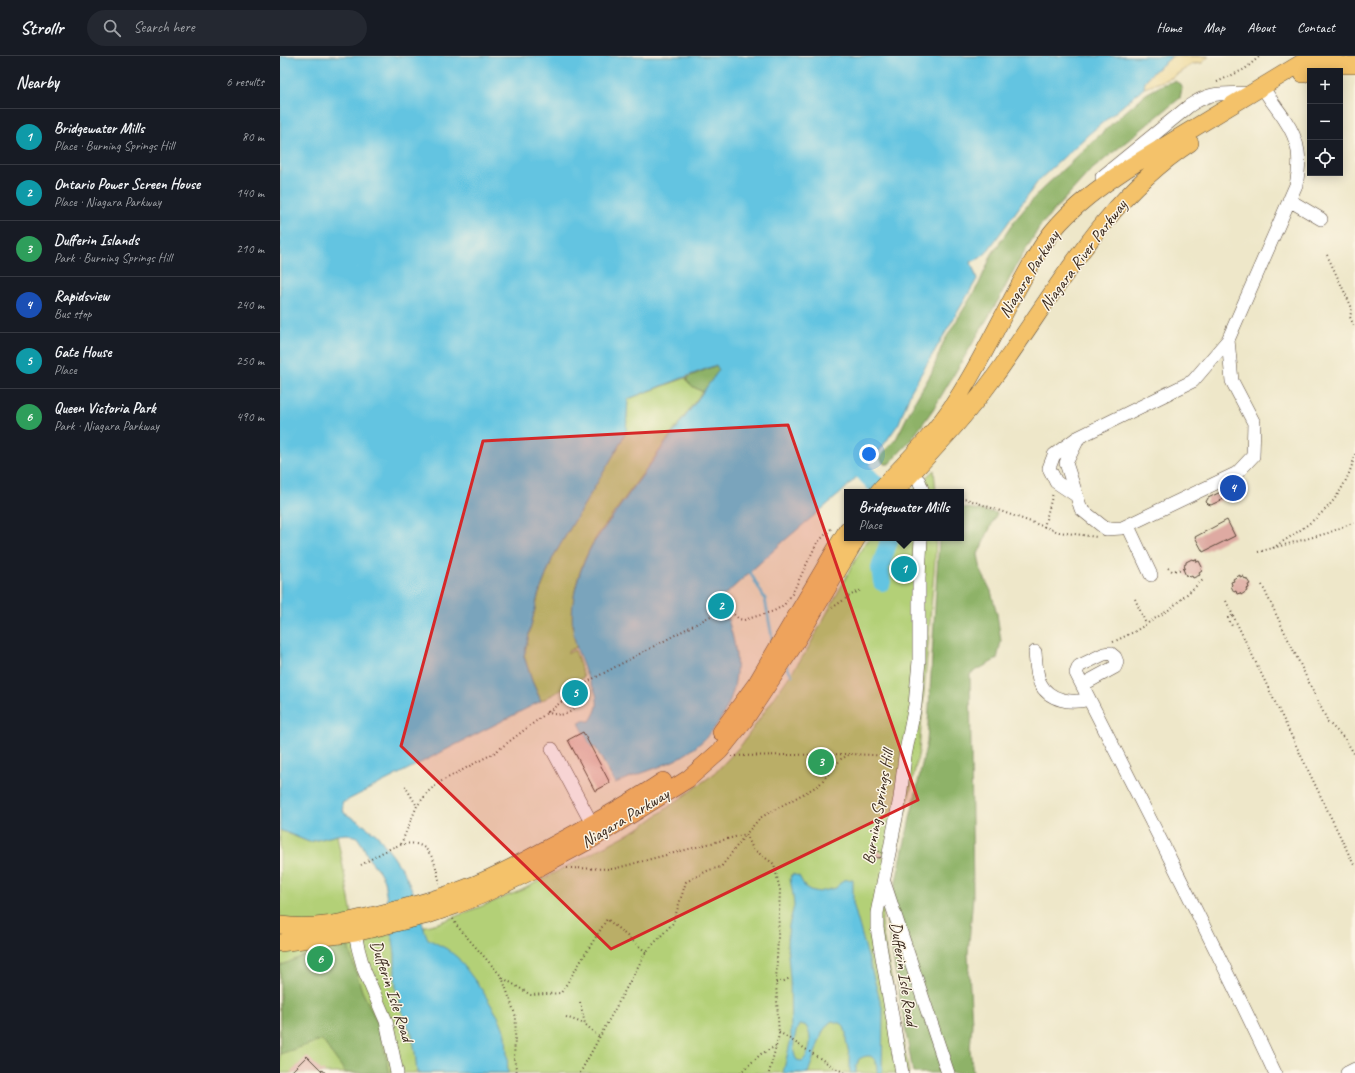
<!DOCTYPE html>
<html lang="en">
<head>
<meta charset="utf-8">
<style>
	:root { --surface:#171b24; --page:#242831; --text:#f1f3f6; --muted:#9ea1a6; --line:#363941; --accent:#1a73e8 }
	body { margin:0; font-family:Caveat,sans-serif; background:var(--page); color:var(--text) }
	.controls { position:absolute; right:12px; top:12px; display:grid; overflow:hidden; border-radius:0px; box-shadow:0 2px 10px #0003 }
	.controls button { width:36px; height:36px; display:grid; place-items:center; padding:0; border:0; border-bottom:1px solid var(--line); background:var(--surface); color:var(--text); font:20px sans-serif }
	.you { position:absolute; left:589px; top:398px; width:14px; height:14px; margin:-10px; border:3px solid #fff; border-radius:50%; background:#1a73e8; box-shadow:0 0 0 6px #1a73e833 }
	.badge { display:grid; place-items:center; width:26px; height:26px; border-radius:50%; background:var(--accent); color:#fff; font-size:13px; font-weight:700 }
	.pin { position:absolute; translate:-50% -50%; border:2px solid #fff; box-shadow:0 1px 4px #0006 }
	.popup { position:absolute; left:564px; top:433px; width:120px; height:52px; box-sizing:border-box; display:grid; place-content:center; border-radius:0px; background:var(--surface); filter:drop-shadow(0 1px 3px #0005); font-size:13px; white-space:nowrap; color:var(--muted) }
	.popup b { font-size:15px; color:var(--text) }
	.popup::after { content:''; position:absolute; left:50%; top:100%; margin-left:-8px; border:8px solid transparent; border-top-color:var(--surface) }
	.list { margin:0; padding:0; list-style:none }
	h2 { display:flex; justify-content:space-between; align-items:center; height:52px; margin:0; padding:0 16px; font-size:17px }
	h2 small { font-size:13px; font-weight:400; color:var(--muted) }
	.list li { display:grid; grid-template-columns:26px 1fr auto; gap:12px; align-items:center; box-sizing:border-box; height:56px; padding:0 16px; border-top:1px solid var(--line) }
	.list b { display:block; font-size:15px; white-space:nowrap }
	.list p { margin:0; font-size:13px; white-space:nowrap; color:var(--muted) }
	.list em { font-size:13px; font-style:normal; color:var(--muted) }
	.icon { flex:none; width:22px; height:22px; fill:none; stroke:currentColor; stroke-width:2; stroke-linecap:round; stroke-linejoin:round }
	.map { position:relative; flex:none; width:1075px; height:1017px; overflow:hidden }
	header { display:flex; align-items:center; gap:24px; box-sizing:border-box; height:56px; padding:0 20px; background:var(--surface); border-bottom:1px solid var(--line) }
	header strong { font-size:19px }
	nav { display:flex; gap:22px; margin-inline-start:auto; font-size:14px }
	.search { width:280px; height:36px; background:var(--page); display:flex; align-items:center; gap:10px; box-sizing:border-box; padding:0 14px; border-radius:22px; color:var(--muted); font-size:15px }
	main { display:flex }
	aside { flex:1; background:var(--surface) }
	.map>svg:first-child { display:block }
	.green { fill:#b3d077; stroke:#777d4a }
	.forest { fill:#8eb268; stroke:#646e43 }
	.sand { fill:#eeda9e; stroke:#94825e }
	.water { fill:#63c4e1; stroke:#4f7780; fill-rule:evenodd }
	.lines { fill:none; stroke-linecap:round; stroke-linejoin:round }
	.stream { stroke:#63c4e1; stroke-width:3 }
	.river { stroke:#63c4e1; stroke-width:18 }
	.building { fill:#deaaa2 }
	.minor-casing { stroke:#564638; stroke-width:14 }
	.major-casing { stroke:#564638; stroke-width:18 }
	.path { stroke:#564638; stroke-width:2; stroke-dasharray:1 3; stroke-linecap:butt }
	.minor { stroke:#fff; stroke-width:13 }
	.major { stroke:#f4c26a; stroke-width:17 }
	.marked { fill:#d62828; fill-opacity:0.2; stroke:#d62828; stroke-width:3; stroke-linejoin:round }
	.labels { text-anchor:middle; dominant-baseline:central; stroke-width:3; stroke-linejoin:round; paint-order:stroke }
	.street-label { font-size:17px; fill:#3b2a1e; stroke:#fcf5e5 }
</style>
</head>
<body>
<header>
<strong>Strollr</strong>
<div class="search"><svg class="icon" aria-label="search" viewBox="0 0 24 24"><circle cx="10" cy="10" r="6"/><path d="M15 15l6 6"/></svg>Search here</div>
<nav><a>Home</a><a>Map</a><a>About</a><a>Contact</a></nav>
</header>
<main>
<aside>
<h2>Nearby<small>6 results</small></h2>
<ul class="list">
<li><span class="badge" style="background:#0f9aa8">1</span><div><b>Bridgewater Mills</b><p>Place · Burning Springs Hill</p></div><em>80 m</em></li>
<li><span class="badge" style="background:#0f9aa8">2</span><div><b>Ontario Power Screen House</b><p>Place · Niagara Parkway</p></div><em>140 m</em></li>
<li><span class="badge" style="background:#2e9e5b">3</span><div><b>Dufferin Islands</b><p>Park · Burning Springs Hill</p></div><em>210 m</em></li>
<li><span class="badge" style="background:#1a4fb4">4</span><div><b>Rapidsview</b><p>Bus stop</p></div><em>240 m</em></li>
<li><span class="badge" style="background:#0f9aa8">5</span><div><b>Gate House</b><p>Place</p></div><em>250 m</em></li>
<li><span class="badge" style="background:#2e9e5b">6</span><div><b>Queen Victoria Park</b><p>Park · Niagara Parkway</p></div><em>490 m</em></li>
</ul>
</aside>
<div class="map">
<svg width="1075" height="1017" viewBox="0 0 1075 1017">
	<rect width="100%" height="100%" fill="#fcf5e5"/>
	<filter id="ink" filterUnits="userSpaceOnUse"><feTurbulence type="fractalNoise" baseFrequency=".025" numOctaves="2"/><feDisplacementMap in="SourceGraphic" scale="8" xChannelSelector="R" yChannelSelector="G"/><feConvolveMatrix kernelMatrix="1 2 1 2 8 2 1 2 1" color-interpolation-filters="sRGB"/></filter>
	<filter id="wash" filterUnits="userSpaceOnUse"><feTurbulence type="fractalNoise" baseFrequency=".012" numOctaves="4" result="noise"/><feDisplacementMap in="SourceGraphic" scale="16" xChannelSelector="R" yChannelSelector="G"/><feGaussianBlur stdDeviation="0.9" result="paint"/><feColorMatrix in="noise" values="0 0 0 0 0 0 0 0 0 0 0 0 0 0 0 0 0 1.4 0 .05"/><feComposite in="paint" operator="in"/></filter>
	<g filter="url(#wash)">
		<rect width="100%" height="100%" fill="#eee7c9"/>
		<path class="green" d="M408 321 406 323 412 330 422 336 317 480C296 514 287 553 297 591L288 595V597L295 594 304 621 261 645 252 625 244 600 258 540 273 501 336 395 346 376 348 343Z
			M654 414 656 436H630Z
			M590 482H656L655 504 639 695 601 868 629 1017H0V774L29 786 57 779 77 885 159 867 240 835 361 771 435 717 462 688 526 596 557 538 582 492Z"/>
		<path class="forest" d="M895 25 900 28 902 32 900 42 809 116 760 170 735 212 719 243 654 352 631 384 609 408H604L600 402 602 398 616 383 635 345 652 316 663 287 699 228 712 198 736 163 759 136 838 62 866 38 882 29Z
			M437 309 439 314 423 336 412 330 407 325 408 321Z
			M681 451 717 457 698 498 701 515 711 535 717 558 721 585 717 603 690 618 693 840 688 898 692 968 690 994 693 1017H633L607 866 647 686 659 482H681Z
			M53 887H67L82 935 98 968 110 1017H66L42 984 0 998V910Z"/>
		<path class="sand" d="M892 0H929L922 7 913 8 891 22 864 32C864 18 884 10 892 0Z"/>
		<path class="water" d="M0 0H892C884 10 864 18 864 32L809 78 759 124 706 197 700 202 691 206 697 223 631 335 619 367 593 404 562 436 505 484 435 548 443 563H448C451 575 455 587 456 599 460 644 435 684 395 704 376 713 355 719 335 727L315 691 312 692 299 667 305 664 307 665H310C314 659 318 652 317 645 317 635 311 629 307 620 302 607 296 593 294 580 288 548 298 516 312 489L439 314 436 309 348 343 346 376 336 395 273 501 258 540 244 600 252 625 261 645 62 747 64 757 78 765 97 779 113 800 125 818 134 838 145 876 148 883 167 893 178 902 202 934 219 962 226 979 228 1017H137L135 996 132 978 125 964 116 933 115 918V898L104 824 99 815 89 803 83 790 77 781 67 778 57 779 29 786 0 774Z
			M512 818 519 820 525 831 530 834 539 836 556 832 563 824 573 823V847L603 955 602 1017H597C597 1004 593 995 579 1003L576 1011V1017H570V1003L566 984V977L564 970 562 968 552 965 548 968 543 975 528 1017H503L511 983 510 922 507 887 509 869 514 850 513 839 510 823ZM519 969H525C533 978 531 998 522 1005L517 1004C511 996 514 978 519 969Z"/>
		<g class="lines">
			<path class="stream" d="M470 516 485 543 493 587
				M507 611 512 619"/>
			<path class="river" d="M582 414 603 436
				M602 526 600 512 610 482"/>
		</g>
		<g id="blocks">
			<path class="building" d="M953 430 957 431 958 433 956 437 931 449 928 448 926 446 928 442Z
				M947 464 955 480 923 496 915 481Z
				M912 503 913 504 916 503 917 506 919 505 922 511 921 513 922 515 919 517 920 519 913 522 912 520 910 521 908 519 906 520 903 513 905 512 904 509 906 508V506Z
				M960 519V521L963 520 965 523 966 522 970 528 968 529 969 532 966 533 967 535 961 539 960 537 957 538 956 535 954 536 951 530 952 529 951 526 954 525 953 523Z
				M303 676 330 727 315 735 288 684Z
				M597 794 603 798 602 801 598 802 595 801 594 799 595 795Z
				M27 1000 42 1015 43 1014 45 1017H10Z"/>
		</g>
	</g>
	<g filter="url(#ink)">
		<use href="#blocks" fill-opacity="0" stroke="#564638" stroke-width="1"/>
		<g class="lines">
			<g class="minor-casing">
				<path id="minor" d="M822 121 909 50C934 33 944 39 972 37
					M1009 144 1041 163
					M948 284 952 325 974 367 973 400 957 417 842 472 826 473 801 453 786 407 799 381 913 325 948 284 1016 129C1021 104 1020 86 1005 64 998 53 989 43 983 31
					M797 382 774 399 769 412 776 426 797 440
					M626 412 639 425 643 436
					M848 470 871 519
					M755 596C756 606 756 617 760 627 769 645 792 648 809 643
					M802 629 835 611 837 606 835 601 830 597 824 598 799 610 796 617C863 750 932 882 995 1017
					M272 693 312 768
					M604 826 668 1017
					M73 868 78 892 84 914 106 965 117 1017
					M622 1017 597 872V857L620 742 625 700 635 649 639 605V522L641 482
					M1067 1017 1075 1013"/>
			</g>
			<g class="major-casing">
				<path id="major" d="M1039 15 1060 9H1075
					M1023 18 1053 0
					M598 436C624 408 652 381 673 349 698 312 717 270 739 230 749 212 759 192 772 176 793 150 821 130 848 112L1033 0
					M615 436C648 399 683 364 712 324 773 241 822 145 910 87
					M441 676 476 628 567 474
					M0 869C33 874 67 866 99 858 128 851 158 843 186 832 219 819 250 802 281 785 316 766 350 747 383 725
					M0 887 75 877 148 859 177 849 202 839 260 811 312 783 408 723 440 695 464 665 514 589 577 482"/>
			</g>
			<path class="path" d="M937 26 965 13 980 0
				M1047 199 1072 252 1070 261 1075 272
				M681 441 779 476 817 481
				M764 471 773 437
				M993 492C1008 482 1025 472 1038 460 1057 445 1070 421 1075 398
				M978 496 1048 477 1075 466
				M888 512 892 515 904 513
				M623 521 628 518
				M982 529 1048 666 1065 683 1075 699
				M855 543 866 568
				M946 545 1075 811
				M552 552 571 539 581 534
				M952 560 948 562 953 572
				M833 586 854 576 890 553 924 523
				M266 656C282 661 292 660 300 643L296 634
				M452 700 570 698
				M125 730 137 750
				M121 788 137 750 149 735 160 726 214 697 309 625 440 555 448 553 459 563 464 564 494 555 504 549 512 538 537 487 552 472
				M81 809C99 799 133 773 150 798 156 806 157 818 160 827
				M287 812 333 813 466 778
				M173 863 177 870 222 921 236 961 234 1003 237 1017
				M223 922 251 939 281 937 327 863 366 896
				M496 927 504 925 510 922
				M300 946 305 968 319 981
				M286 961 305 968
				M499 976 555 1012 565 1017
				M300 1017 366 896 393 867 406 826 429 814 441 811 466 778
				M460 1017 481 998 496 990
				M489 1017 499 979 496 927 500 834 494 808 473 793 466 778 480 762 539 729 561 703 570 698 613 700"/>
			<use href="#minor" class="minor"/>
			<use href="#major" class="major"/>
		</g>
	</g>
	<path class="marked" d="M508 369 638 744 331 893 121 690 203 385Z"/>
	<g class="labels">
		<g class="street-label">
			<text transform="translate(803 199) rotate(-53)">Niagara River Parkway</text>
			<text transform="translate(749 218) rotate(-58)">Niagara Parkway</text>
			<text transform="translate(598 751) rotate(-80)">Burning Springs Hill</text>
			<text transform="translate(345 762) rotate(-31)">Niagara Parkway</text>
			<text transform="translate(624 918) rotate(81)">Dufferin Isle Road</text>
			<text transform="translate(112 935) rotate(72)">Dufferin Isle Road</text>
		</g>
	</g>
</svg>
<div class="controls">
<button>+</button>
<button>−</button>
<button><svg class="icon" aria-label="locate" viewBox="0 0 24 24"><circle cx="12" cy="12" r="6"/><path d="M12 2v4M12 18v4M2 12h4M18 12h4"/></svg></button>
</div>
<div class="you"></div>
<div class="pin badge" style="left:624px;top:513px;background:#0f9aa8">1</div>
<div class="popup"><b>Bridgewater Mills</b>Place</div>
<div class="pin badge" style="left:441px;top:550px;background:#0f9aa8">2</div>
<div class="pin badge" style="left:541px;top:706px;background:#2e9e5b">3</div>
<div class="pin badge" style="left:953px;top:432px;background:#1a4fb4">4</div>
<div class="pin badge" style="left:295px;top:637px;background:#0f9aa8">5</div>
<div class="pin badge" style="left:40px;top:903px;background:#2e9e5b">6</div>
</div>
</main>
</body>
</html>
